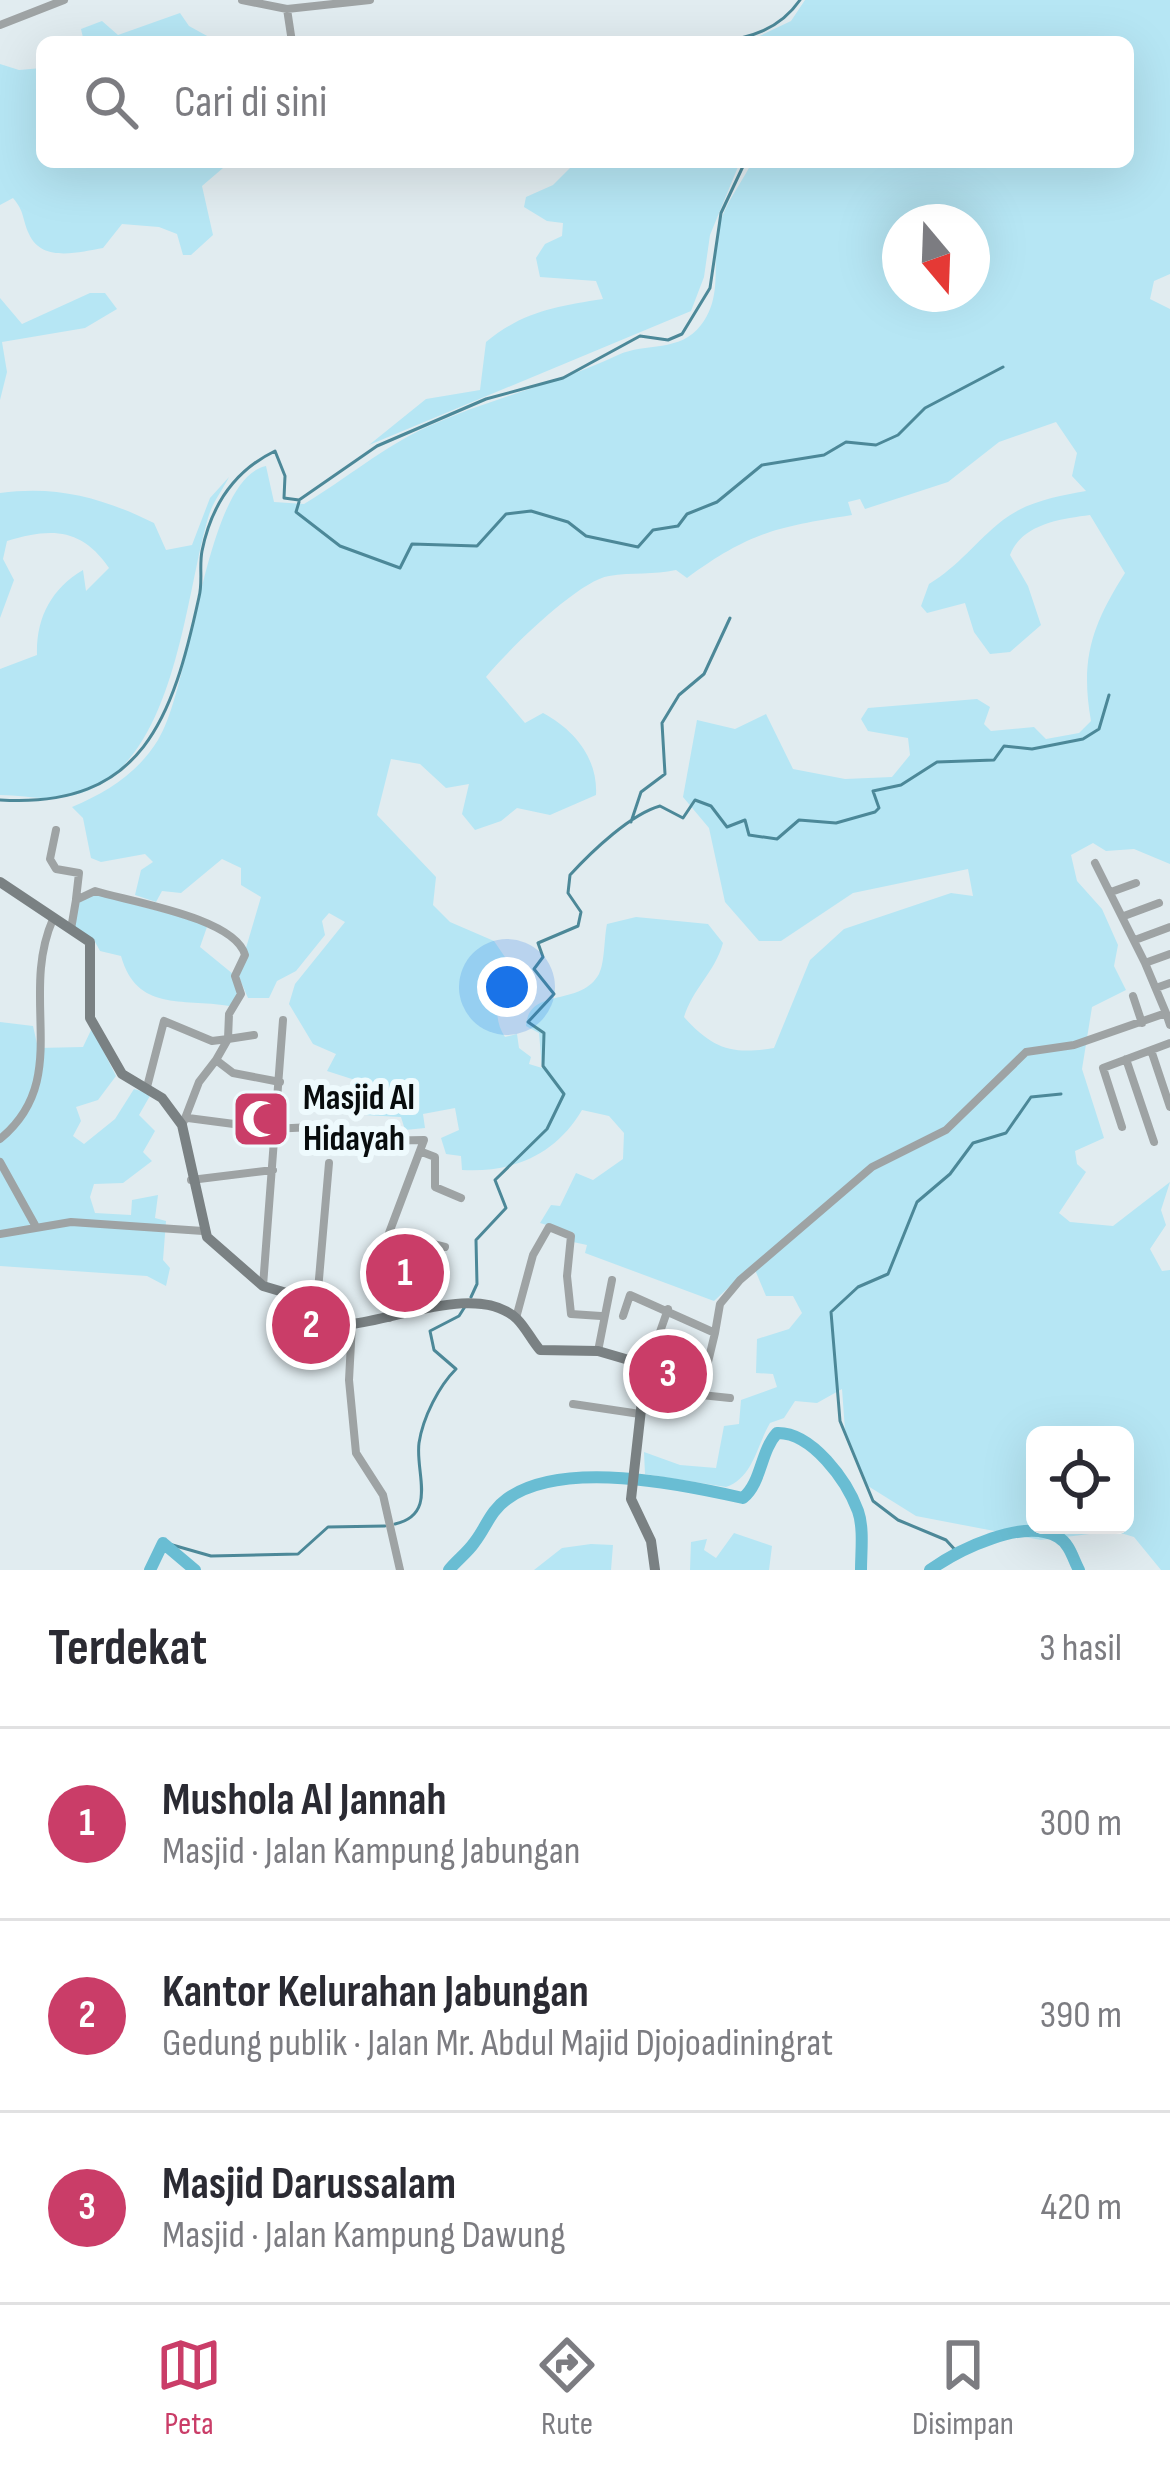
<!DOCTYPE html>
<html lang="id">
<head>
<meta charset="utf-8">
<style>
	:root { --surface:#fff; --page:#f2f2f3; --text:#2b2b33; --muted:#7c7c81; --line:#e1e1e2; --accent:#ca3d68 }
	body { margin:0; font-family:"Sofia Sans Condensed",sans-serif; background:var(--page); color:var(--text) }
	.controls { position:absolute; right:36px; bottom:36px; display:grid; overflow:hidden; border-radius:18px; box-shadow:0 12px 48px #0002 }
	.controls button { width:108px; height:108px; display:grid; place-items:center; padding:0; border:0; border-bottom:3px solid var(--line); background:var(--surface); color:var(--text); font:60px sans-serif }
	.compass { position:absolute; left:882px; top:204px; width:108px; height:108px; border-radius:50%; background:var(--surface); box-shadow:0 12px 48px #0002; rotate:161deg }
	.you { position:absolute; left:507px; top:987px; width:42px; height:42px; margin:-30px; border:9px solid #fff; border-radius:50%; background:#1a73e8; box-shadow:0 0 0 18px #1a73e833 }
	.badge { display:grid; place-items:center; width:78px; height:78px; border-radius:50%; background:var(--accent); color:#fff; font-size:39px; font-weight:700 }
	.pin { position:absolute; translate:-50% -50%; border:6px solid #fff; box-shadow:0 3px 12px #0006 }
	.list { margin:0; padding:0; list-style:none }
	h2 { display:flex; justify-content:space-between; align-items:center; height:156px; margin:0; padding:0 48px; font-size:51px }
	h2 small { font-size:39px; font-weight:400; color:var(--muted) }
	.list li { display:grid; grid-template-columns:78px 1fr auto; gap:36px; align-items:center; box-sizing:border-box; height:192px; padding:0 48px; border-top:3px solid var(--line) }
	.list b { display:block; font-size:45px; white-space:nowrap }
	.list p { margin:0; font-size:39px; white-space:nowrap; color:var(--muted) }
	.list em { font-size:39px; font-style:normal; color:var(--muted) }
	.icon { flex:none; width:66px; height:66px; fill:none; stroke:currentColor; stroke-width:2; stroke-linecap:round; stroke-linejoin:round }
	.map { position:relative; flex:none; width:1170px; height:1570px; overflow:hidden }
	.search { position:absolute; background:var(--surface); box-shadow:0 12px 48px #0002; left:36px; right:36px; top:36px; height:132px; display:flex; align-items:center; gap:30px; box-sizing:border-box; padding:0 42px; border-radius:18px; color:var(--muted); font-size:45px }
	.sheet { height:732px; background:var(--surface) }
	nav { display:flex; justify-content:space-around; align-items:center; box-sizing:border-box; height:168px; border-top:3px solid var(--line); background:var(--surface); font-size:33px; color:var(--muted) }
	nav a { display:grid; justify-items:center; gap:6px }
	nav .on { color:var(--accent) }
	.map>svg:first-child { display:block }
	.green { fill:#b6e6f4; fill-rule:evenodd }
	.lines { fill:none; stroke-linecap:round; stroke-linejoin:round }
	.stream { stroke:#4c8898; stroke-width:3 }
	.river { stroke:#69bdd3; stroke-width:12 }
	.street { stroke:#9ea3a4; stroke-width:8 }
	.secondary { stroke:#7a8183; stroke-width:10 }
	.labels { text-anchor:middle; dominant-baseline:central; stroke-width:12; stroke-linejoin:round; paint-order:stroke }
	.poi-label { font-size:36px; font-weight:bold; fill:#080c0d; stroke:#eefafd; text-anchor:start }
</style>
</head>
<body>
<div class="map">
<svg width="1170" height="1570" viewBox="0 0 1170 1570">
	<rect width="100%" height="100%" fill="#e1ecf0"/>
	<path class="green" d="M805 0H1170V274L1154 281 1150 299 1170 309V864L1134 849 1106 851 1093 843 1071 855 1077 881 1102 909 1118 945 1114 966 1126 990 1092 1007 1082 1069 1104 1138 1075 1151 1077 1164 1086 1172 1059 1213 1070 1222 1113 1226 1170 1182 1161 1210 1166 1225 1150 1249 1162 1271 1170 1270V1570H1161L1134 1537 1114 1531 1041 1540 916 1516 868 1486 845 1430 842 1389 817 1403 795 1401 784 1418 770 1423C757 1445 753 1478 726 1487L645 1474 644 1452 680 1465 716 1468 724 1426 739 1424 741 1400 777 1387 773 1374 756 1373 757 1339 789 1329 802 1313 793 1296H766L753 1265 714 1301 585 1253 587 1245 573 1242 574 1233 540 1223 551 1205 560 1206 576 1173 593 1180 623 1159 624 1133 609 1116 582 1110C556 1154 514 1173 462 1170L461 1156 446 1154 441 1138 459 1130 455 1108 423 1114 425 1128 405 1130 401 1117 345 1114 355 1080 327 1071 336 1054 313 1044 289 1004 295 984 345 922 329 913 322 921 325 935 296 971 277 981 269 998H248L238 975 261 897 241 885V868L222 859 181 893 162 891 156 902 135 895 141 870 153 862 145 854 101 862 91 858 83 818 72 807C107 792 137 774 158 740 193 684 204 479 266 466L274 502 304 504C346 479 383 447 429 426 491 398 554 385 618 355 646 342 680 353 701 325 722 298 713 267 717 236 722 206 739 188 752 162H1128V42H747L791 21ZM900 222H972V294H900ZM1056 422 1077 453 1072 476 1086 491C1057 496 1026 502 1003 520 976 541 959 566 929 584L921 606 927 613 965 603 974 632 990 654 1010 652 1041 625 1028 586 1010 555C1022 524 1060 519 1090 515L1125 573C1092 625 1080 659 1091 721L1079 733 1046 739 1034 727 991 731 984 724 990 707 977 699 868 708 861 719 868 731 908 738 910 755 892 777 845 779 793 769 766 714 735 729 697 720 683 797 709 828 725 902 759 941H781L853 893 968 869 973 896 951 893 844 929 810 960 774 1048C732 1055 713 1049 684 1017 693 988 715 972 723 943L708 924 636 917 607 924C604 938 605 962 599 974 580 1008 529 986 526 1026L539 1033 542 1068 529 1064 531 1057 519 1048 517 1034 505 1037C491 1016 497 991 515 972L494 941 450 922 433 905 436 877 377 815 391 759 420 764 446 788 469 784 462 814 475 830 501 821 517 808 550 815 596 795C598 759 575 730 543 713L525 723 486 677C506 652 579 580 609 576 632 572 654 575 676 570L687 578C750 532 777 527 852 515L848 502 860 499 865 509 948 482 999 442ZM1035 1435H1125V1525H1035Z
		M180 13 189 26 218 42H84L81 29 102 21 118 35Z
		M0 64 19 70 42 68V162H230L202 186 213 235 191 255H183L177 234 159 227 122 224 103 248C79 252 42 263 29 234 22 219 25 212 13 198L0 205Z
		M576 162H740L710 235 704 277 691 311 369 445 426 399 480 390 486 342C522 312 557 306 603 299L596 281 540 277 536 258 545 244 562 236 563 223 547 221 524 207 526 197 553 185Z
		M90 293H105L117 309 85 328 2 342 7 372 0 400V298L22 324Z
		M229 477C222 491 212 503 208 518 183 603 174 791 55 798 38 799 18 795 0 795V669L37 655C36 618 51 589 83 570L86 591 109 568C81 527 50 528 7 541L3 559 14 580 0 618V493C57 485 103 498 154 523L166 550 192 545 210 498Z
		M94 894 208 924 200 947 233 974 240 994 229 1006C181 998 137 1012 121 956L100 951 94 940 74 928 79 900Z
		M0 1022 33 1026 38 1048 83 1047 92 1028 116 1076 98 1100 76 1107 81 1121 73 1136 84 1144 115 1119 134 1089 151 1094 139 1115 155 1131 143 1152 152 1161 123 1183 94 1184 90 1197 95 1213 131 1215 132 1200 158 1195 155 1218 166 1221 163 1260 170 1268 166 1286 147 1276 0 1266Z
		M734 1533 772 1546 769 1570H690L691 1542 707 1539 704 1550 716 1558Z
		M591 1544 613 1545 611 1570H534L562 1548Z"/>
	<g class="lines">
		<path class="stream" d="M717 42C751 38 780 29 800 0
			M299 502 296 512 340 546 400 568 412 544 477 546 506 514 531 511 568 522 586 536 638 547 653 530 678 526 687 514 717 502 762 465 824 455 846 442 876 445 898 435 925 408 1003 367
			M0 800C143 809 173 717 199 597 203 582 199 566 202 551 211 506 234 471 275 451L285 476 284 498 299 500 377 446 486 399 563 378 640 336 668 340 682 334 710 288 721 213 745 162
			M631 822 641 792 665 774 662 723 679 695 704 674 730 618
			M471 1297 477 1284 476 1240 506 1208 495 1180 547 1129 564 1094 543 1066 544 1033 528 1022 554 994 534 969 543 957 538 943 578 926 581 912 568 893 570 875C592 851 631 814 660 806L683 818 695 800 711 806 727 827 745 820 749 835 777 839 799 820 836 823 875 812 879 808 873 791 901 785 937 762 994 760 1004 746 1032 749 1083 739 1099 729 1109 695
			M395 1524C438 1514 415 1473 419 1443 423 1417 439 1386 456 1369L434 1350 430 1331 459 1316 466 1305
			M169 1544 211 1556 298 1554 328 1527 385 1526
			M958 1553 946 1540 898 1520 873 1501 840 1421 831 1312 858 1287 888 1274 917 1202 950 1174 973 1143 1006 1133 1031 1097 1061 1094"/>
		<path class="river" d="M150 1570 163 1543 195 1570
			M449 1570C457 1560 467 1553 474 1543 486 1528 490 1511 507 1499 562 1459 681 1484 743 1498 762 1482 760 1452 777 1433 812 1432 847 1481 858 1511 864 1528 861 1552 861 1570
			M930 1570C958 1550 1024 1517 1058 1537 1070 1544 1073 1559 1079 1570"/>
		<path class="street" d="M242 0 287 9 370 0
			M287 9 292 42
			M0 25 64 0
			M56 830 50 859 56 869 79 873 76 899
			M1095 863 1145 963
			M1111 892 1136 883
			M1124 916 1159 903
			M71 929 76 900 95 891C132 902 235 918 245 955L235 976 241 994 229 1014 228 1039 212 1041 164 1021 147 1087
			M1135 940 1170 927
			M1156 988 1170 983
			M1133 996 1142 1023
			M1166 1013 1170 1025
			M254 1035 228 1039 216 1060 233 1073 280 1082
			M1151 1050 1170 1107
			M1126 1059 1154 1142
			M188 1118 272 1129 312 1127 375 1141 424 1140 389 1233V1318
			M184 1121 199 1082 216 1060
			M1122 1127 1103 1068 1170 1043
			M0 1139C73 1079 18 999 53 919
			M422 1152 435 1157V1187L461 1198
			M0 1162 35 1225
			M191 1180 273 1170
			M389 1233 445 1247
			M0 1234 71 1222 203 1231
			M263 1286 283 1020
			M317 1302 329 1163
			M623 1316 630 1295 715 1333 700 1395
			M516 1318 533 1255 549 1227 571 1236 567 1276 571 1314 601 1316
			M352 1324 349 1380 356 1453 383 1495 400 1570
			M715 1333 720 1304 740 1280 872 1167 946 1130 1026 1052 1074 1045 1166 1013 1145 963 1170 954
			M598 1351 612 1280
			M648 1366 668 1309
			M644 1389 730 1398
			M573 1404 640 1414"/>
		<path class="secondary" d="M0 882 90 942V1018L122 1074 162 1098 182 1125 207 1237 263 1286 317 1302 352 1324C397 1319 480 1283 517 1319 526 1328 532 1341 540 1350L598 1351 646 1365 631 1499 651 1541 655 1570"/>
	</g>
	<defs>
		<g id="mosque-square" transform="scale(3)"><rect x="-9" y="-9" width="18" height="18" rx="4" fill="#ca3d68" stroke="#eefafd"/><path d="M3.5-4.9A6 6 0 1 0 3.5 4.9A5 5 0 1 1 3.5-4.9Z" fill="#fff"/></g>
	</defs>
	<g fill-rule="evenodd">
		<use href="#mosque-square" x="261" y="1119"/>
	</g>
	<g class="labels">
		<g class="poi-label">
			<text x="303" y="1098">Masjid Al<tspan x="303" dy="41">Hidayah</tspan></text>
		</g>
	</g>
</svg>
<div class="controls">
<button><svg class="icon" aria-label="locate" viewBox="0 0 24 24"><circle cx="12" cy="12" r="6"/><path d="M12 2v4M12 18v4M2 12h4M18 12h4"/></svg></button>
</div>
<svg class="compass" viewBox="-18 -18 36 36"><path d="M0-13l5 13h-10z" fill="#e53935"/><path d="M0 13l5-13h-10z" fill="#7c7c81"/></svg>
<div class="you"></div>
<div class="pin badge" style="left:405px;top:1273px">1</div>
<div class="pin badge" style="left:311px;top:1325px">2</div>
<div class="pin badge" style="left:668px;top:1374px">3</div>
<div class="search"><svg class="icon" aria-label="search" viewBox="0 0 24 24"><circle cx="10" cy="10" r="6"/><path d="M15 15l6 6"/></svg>Cari di sini</div>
</div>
<section class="sheet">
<h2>Terdekat<small>3 hasil</small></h2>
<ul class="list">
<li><span class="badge">1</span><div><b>Mushola Al Jannah</b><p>Masjid · Jalan Kampung Jabungan</p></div><em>300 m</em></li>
<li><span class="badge">2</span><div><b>Kantor Kelurahan Jabungan</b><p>Gedung publik · Jalan Mr. Abdul Majid Djojoadiningrat</p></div><em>390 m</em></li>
<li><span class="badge">3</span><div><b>Masjid Darussalam</b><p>Masjid · Jalan Kampung Dawung</p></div><em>420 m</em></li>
</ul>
</section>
<nav>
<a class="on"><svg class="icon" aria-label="map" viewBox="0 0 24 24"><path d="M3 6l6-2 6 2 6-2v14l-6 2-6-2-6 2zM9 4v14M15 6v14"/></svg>Peta</a>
<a><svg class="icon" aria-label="directions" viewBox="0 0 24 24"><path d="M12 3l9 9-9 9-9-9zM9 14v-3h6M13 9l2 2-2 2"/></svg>Rute</a>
<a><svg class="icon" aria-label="saved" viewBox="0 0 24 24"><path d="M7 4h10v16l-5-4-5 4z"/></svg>Disimpan</a>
</nav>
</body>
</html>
